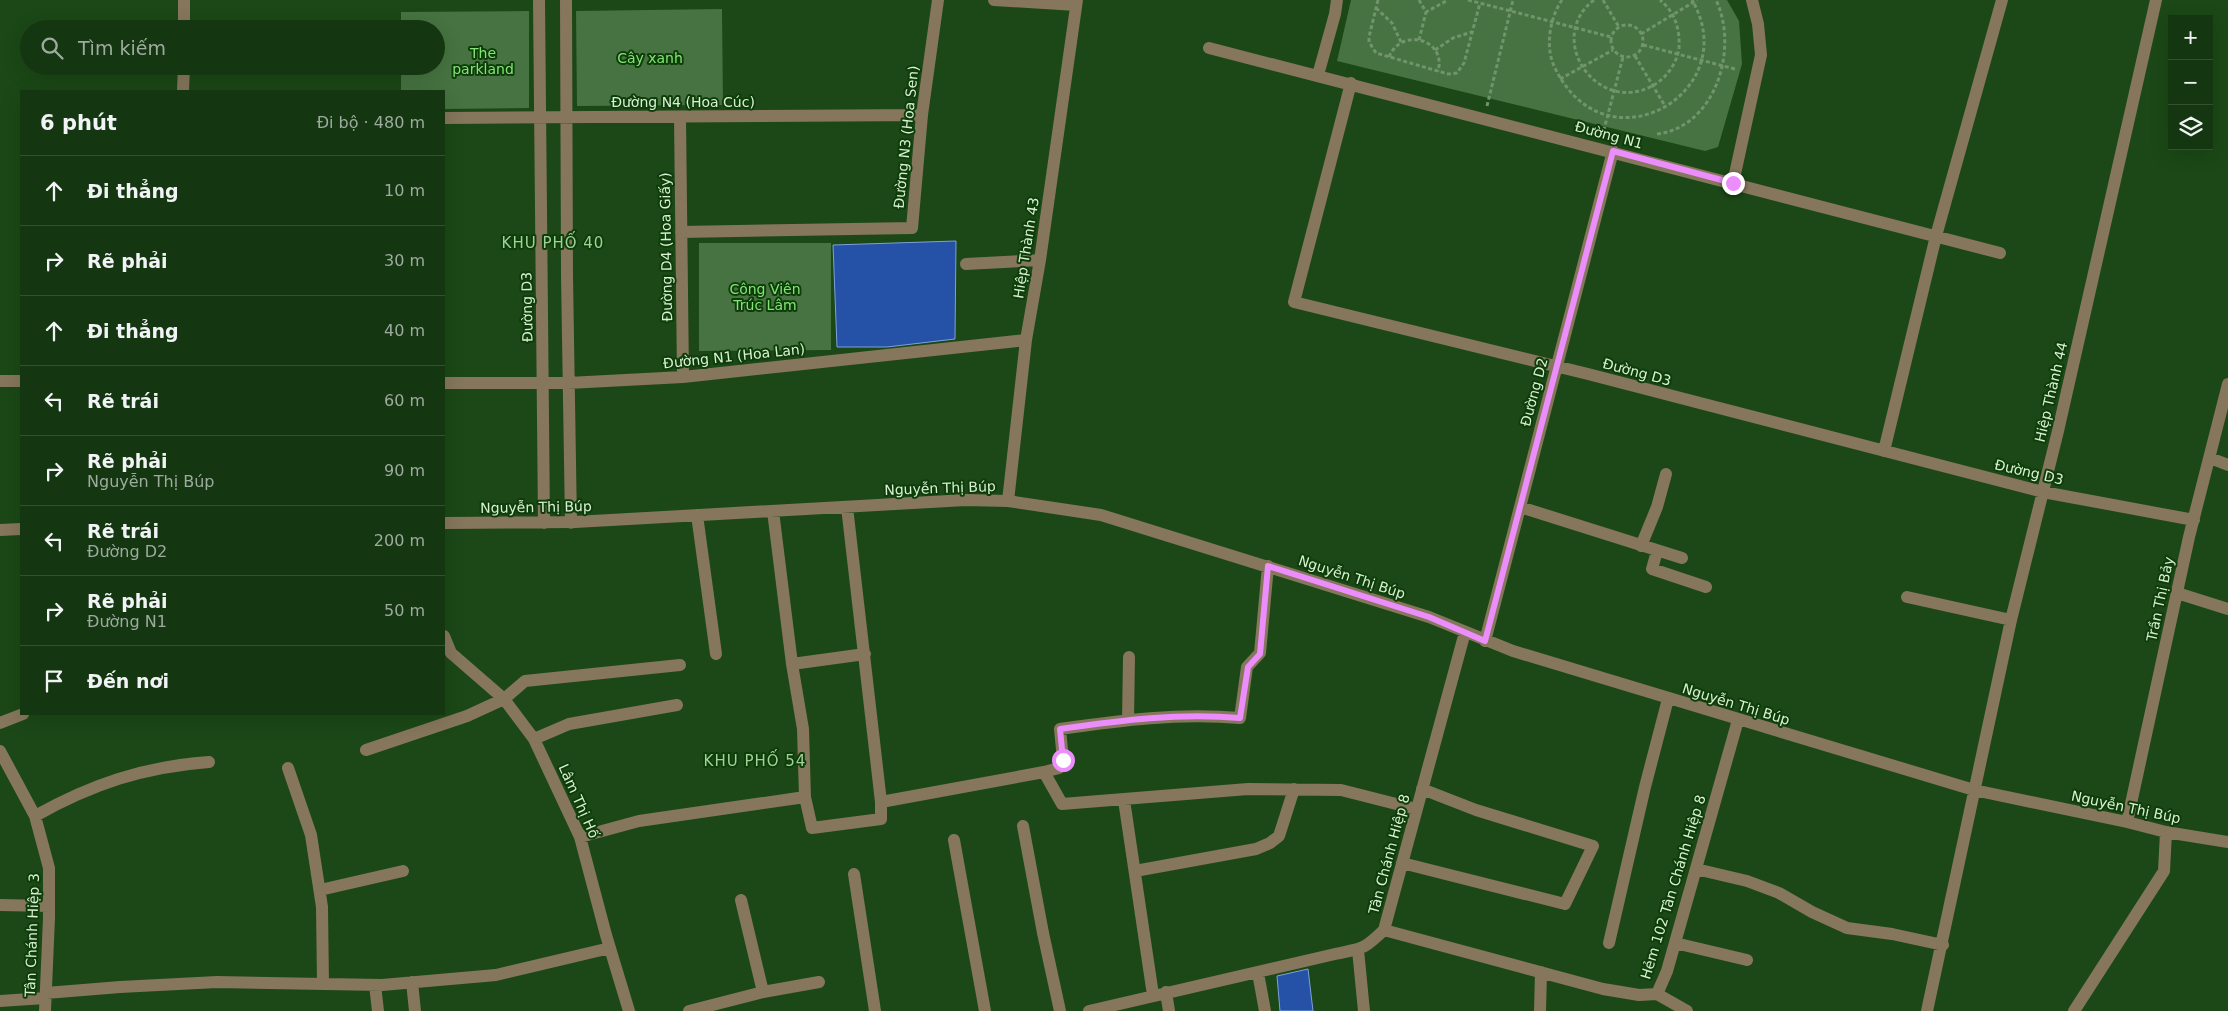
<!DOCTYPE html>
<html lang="vi">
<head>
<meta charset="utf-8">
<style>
	:root { --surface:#143610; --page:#1d3e19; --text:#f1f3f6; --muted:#9dab9f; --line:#335030 }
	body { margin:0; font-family:"DejaVu Sans",sans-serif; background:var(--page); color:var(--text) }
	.controls { position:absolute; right:15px; top:15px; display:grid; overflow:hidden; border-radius:0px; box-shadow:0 5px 20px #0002 }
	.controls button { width:45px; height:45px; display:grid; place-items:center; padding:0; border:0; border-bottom:1px solid var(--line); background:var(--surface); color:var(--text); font:25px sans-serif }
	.stop { position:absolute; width:15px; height:15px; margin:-11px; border:4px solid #eb8dfb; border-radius:50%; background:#fff }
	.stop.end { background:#eb8dfb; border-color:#fff; box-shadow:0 1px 5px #0008 }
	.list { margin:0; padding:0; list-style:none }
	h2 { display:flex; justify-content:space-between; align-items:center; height:65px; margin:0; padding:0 20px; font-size:21px }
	h2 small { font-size:16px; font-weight:400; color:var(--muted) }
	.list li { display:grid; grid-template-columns:32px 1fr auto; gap:15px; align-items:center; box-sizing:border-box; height:70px; padding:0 20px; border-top:1px solid var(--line) }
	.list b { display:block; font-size:19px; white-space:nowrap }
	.list p { margin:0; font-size:16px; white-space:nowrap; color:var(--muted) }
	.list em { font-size:16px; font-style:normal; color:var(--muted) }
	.icon { flex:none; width:28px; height:28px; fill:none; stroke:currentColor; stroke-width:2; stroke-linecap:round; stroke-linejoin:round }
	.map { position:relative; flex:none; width:2228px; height:1011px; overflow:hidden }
	.search { position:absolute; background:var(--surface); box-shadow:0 5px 20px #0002; left:20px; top:20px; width:425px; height:55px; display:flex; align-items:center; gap:12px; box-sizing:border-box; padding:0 18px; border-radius:28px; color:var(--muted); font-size:19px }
	.panel { position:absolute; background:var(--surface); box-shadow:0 5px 20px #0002; left:20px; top:90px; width:425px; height:625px; border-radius:0px }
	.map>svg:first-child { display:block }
	.green { fill:#467341 }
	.building { fill:#2552a7; stroke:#7fa0da }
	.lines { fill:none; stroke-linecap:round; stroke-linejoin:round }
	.path { stroke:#70946b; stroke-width:3; stroke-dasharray:4 2.5; stroke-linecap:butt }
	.minor { stroke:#85765c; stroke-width:12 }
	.route { stroke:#eb8dfb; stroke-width:6 }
	.labels { text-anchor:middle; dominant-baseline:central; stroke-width:4; stroke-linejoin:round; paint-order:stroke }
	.park-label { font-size:14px; fill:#82e576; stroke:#0f3d0a }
	.street-label { font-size:14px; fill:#d8f1d4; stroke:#0f3d0a }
	.neighbourhood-label { font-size:15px; letter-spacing:1px; fill:#a0d199; stroke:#0f3d0a }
</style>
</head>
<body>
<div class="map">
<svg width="2228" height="1011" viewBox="0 0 2228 1011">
	<rect width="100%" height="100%" fill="#1b4816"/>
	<path class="green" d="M1351 0H1727L1739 21 1742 64 1718 147 1705 151 1337 61Z
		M722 9 723 105 577 106 576 11Z
		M529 11V108L444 109V91H401V66H436V29H401V12Z
		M699 243H831V350L699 351Z"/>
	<path class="building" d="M956 241 955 339 887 347H837L833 245Z
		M1308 969 1313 1011H1280L1277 976Z"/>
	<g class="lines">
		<path class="path" d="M1378 0 1369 37V42L1376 53 1448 74 1457 73 1464 63 1480 3
			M1419 0 1426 12 1448 0
			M1468 0 1611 37
			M1562 0C1550 17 1545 46 1554 66 1604 174 1746 93 1692 0
			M1594 0C1544 38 1597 117 1654 85 1667 77 1677 63 1679 48 1680 29 1675 12 1660 0
			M1603 0 1619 27
			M1376 8 1392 23 1401 42
			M1611 41a16 16 0 1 1 32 0a16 16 0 1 1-32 0Z
			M1641 34 1697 0
			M1419 40 1426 12
			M1643 45 1735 69
			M1435 50 1453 38 1472 32
			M1635 56 1665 106
			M1389 57C1402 26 1447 40 1438 71
			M1560 79 1613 50
			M1487 106 1513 0
			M1657 134C1716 127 1739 48 1716 0
			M1602 137 1623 57"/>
		<path class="minor" d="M539 0 544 523
			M566 0 567 276 571 523
			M994 0 1076 5
			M184 29V0
			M1209 48 2000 253
			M1318 75 1335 14 1337 0
			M1351 83 1294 302 1588 374 2043 492 2194 520
			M183 91 184 66
			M680 117 683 377
			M444 118 922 115
			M1733 183 1761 55 1758 24 1752 0
			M681 232 912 228 922 115 938 0
			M966 264 1040 260
			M0 381H21
			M444 383H568L683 377 1026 340
			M1884 451 1936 236 2002 0
			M2210 458 2228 465
			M1008 501 1026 340 1040 260 1077 0
			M1520 507 1682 558
			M697 515 716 654
			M444 523 575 522 966 500 1008 501 1101 515 1429 617 1513 651 1974 790 2127 822 2166 832 2228 842
			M0 530 21 529
			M1641 546 1657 507 1666 474
			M1657 551 1652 569 1706 587
			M2177 593 2228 609
			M1907 597 2011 620
			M444 636 451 653 504 699 534 739 580 837 606 935 629 1011
			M1485 641 1613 151
			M792 664 865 654
			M1128 720 1129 657
			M0 723 23 714
			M534 739 569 724 677 705
			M366 750 467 716 504 699 525 681 680 665
			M0 751 35 816 49 868V918L45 1011
			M288 768 311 835 322 907 323 984
			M1044 772 1059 768 1063 760 1060 729C1123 720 1177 713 1240 718L1247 667 1260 653 1268 566
			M805 797 812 828 881 819V802L847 507
			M1124 800 1153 995
			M881 802 1044 772 1062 804 1248 789 1341 790 1416 809
			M35 816C92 784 143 767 209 762
			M2127 822 2189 537 2228 384
			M1023 826 1043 933 1060 1011
			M580 837 639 821 805 797 803 729 792 664 773 511
			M954 840 985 1011
			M1402 863 1565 904 1593 846 1476 810 1422 789
			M1696 869 1747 881 1779 893 1812 912 1847 928 1892 934 1943 945
			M1135 871 1256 849 1270 843 1279 836 1294 789
			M854 874 875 1011
			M320 890 403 871
			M741 900 763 992
			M0 905 49 906
			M1384 930 1603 989 1639 995 1657 994 1667 971 1738 720
			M1609 943 1645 787 1668 699
			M1675 943 1747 960
			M1358 950 1364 1011
			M1258 973 1265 1011
			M412 982 415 1011
			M375 985 378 1011
			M1166 992 1169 1011
			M46 993 120 987 217 982 382 985 496 975 610 948
			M1657 994 1687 1011
			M0 1001 45 998
			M689 1011 763 992 819 982
			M1089 1011 1335 954C1363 948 1362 951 1384 930L1465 632
			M1540 1011 1541 972
			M1927 1011 2011 620 2058 431 2156 0
			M2074 1011 2164 871 2166 832"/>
	</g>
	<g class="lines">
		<path class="route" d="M1063 760 1060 729C1123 720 1177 713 1240 718L1248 667 1260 654 1268 566 1429 617 1485 641 1613 151 1733 183"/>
	</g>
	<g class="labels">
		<g class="park-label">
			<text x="483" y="53">The<tspan x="483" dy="16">parkland</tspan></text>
			<text x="650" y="58">Cây xanh</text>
			<text x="765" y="289">Công Viên<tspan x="765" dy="16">Trúc Lâm</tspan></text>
		</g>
		<g class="street-label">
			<text x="683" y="102">Đường N4 (Hoa Cúc)</text>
			<text transform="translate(1609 135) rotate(15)">Đường N1</text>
			<text transform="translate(906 137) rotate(-84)">Đường N3 (Hoa Sen)</text>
			<text transform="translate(666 247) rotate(-91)">Đường D4 (Hoa Giấy)</text>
			<text transform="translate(1026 248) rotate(-81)">Hiệp Thành 43</text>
			<text transform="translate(527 307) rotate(-91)">Đường D3</text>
			<text transform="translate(734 356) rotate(-6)">Đường N1 (Hoa Lan)</text>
			<text transform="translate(1637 372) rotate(15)">Đường D3</text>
			<text transform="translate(1534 392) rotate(-75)">Đường D2</text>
			<text transform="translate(2051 392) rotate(-77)">Hiệp Thành 44</text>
			<text transform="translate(2029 472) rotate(13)">Đường D3</text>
			<text transform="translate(940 488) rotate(-2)">Nguyễn Thị Búp</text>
			<text transform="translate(536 507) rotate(-1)">Nguyễn Thị Búp</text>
			<text transform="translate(1352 577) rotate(18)">Nguyễn Thị Búp</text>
			<text transform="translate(2160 599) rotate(-78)">Trần Thị Bảy</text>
			<text transform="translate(1736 704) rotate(17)">Nguyễn Thị Búp</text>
			<text transform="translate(579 801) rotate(66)">Lâm Thị Hố</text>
			<text transform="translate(2126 807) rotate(12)">Nguyễn Thị Búp</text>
			<text transform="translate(1389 854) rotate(-75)">Tân Chánh Hiệp 8</text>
			<text transform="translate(1673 887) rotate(-73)">Hẻm 102 Tân Chánh Hiệp 8</text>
			<text transform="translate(32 935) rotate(-88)">Tân Chánh Hiệp 3</text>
		</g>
		<g class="neighbourhood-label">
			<text x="553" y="243">KHU PHỐ 40</text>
			<text x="755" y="761">KHU PHỐ 54</text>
		</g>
	</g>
</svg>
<div class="controls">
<button>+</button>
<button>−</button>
<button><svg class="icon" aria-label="layers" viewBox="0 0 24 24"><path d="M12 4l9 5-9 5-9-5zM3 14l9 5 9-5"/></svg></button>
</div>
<div class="stop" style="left:1063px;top:760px"></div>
<div class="stop end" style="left:1733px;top:183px"></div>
<div class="search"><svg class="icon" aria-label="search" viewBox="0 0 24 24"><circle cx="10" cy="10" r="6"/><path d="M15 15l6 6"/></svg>Tìm kiếm</div>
<section class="panel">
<h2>6 phút<small>Đi bộ · 480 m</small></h2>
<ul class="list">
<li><svg class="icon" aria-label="ahead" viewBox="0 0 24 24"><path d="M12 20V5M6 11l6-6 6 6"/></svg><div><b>Đi thẳng</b></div><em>10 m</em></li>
<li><svg class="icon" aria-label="right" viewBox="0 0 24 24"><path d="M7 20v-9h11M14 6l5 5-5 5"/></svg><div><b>Rẽ phải</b></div><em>30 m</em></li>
<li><svg class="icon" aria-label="ahead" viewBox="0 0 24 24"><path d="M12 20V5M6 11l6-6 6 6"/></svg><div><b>Đi thẳng</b></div><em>40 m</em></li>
<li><svg class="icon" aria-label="left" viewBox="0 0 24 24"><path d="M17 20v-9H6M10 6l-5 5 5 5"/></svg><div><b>Rẽ trái</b></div><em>60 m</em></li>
<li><svg class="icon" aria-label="right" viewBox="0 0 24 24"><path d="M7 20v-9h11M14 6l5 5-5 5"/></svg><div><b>Rẽ phải</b><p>Nguyễn Thị Búp</p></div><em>90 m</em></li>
<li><svg class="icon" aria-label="left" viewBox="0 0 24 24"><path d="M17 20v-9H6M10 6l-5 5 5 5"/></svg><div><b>Rẽ trái</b><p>Đường D2</p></div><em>200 m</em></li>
<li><svg class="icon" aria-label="right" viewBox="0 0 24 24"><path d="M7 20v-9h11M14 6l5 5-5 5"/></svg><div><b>Rẽ phải</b><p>Đường N1</p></div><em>50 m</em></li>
<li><svg class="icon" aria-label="arrive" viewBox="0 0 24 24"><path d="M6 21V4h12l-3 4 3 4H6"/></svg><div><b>Đến nơi</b></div></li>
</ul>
</section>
</div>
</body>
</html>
